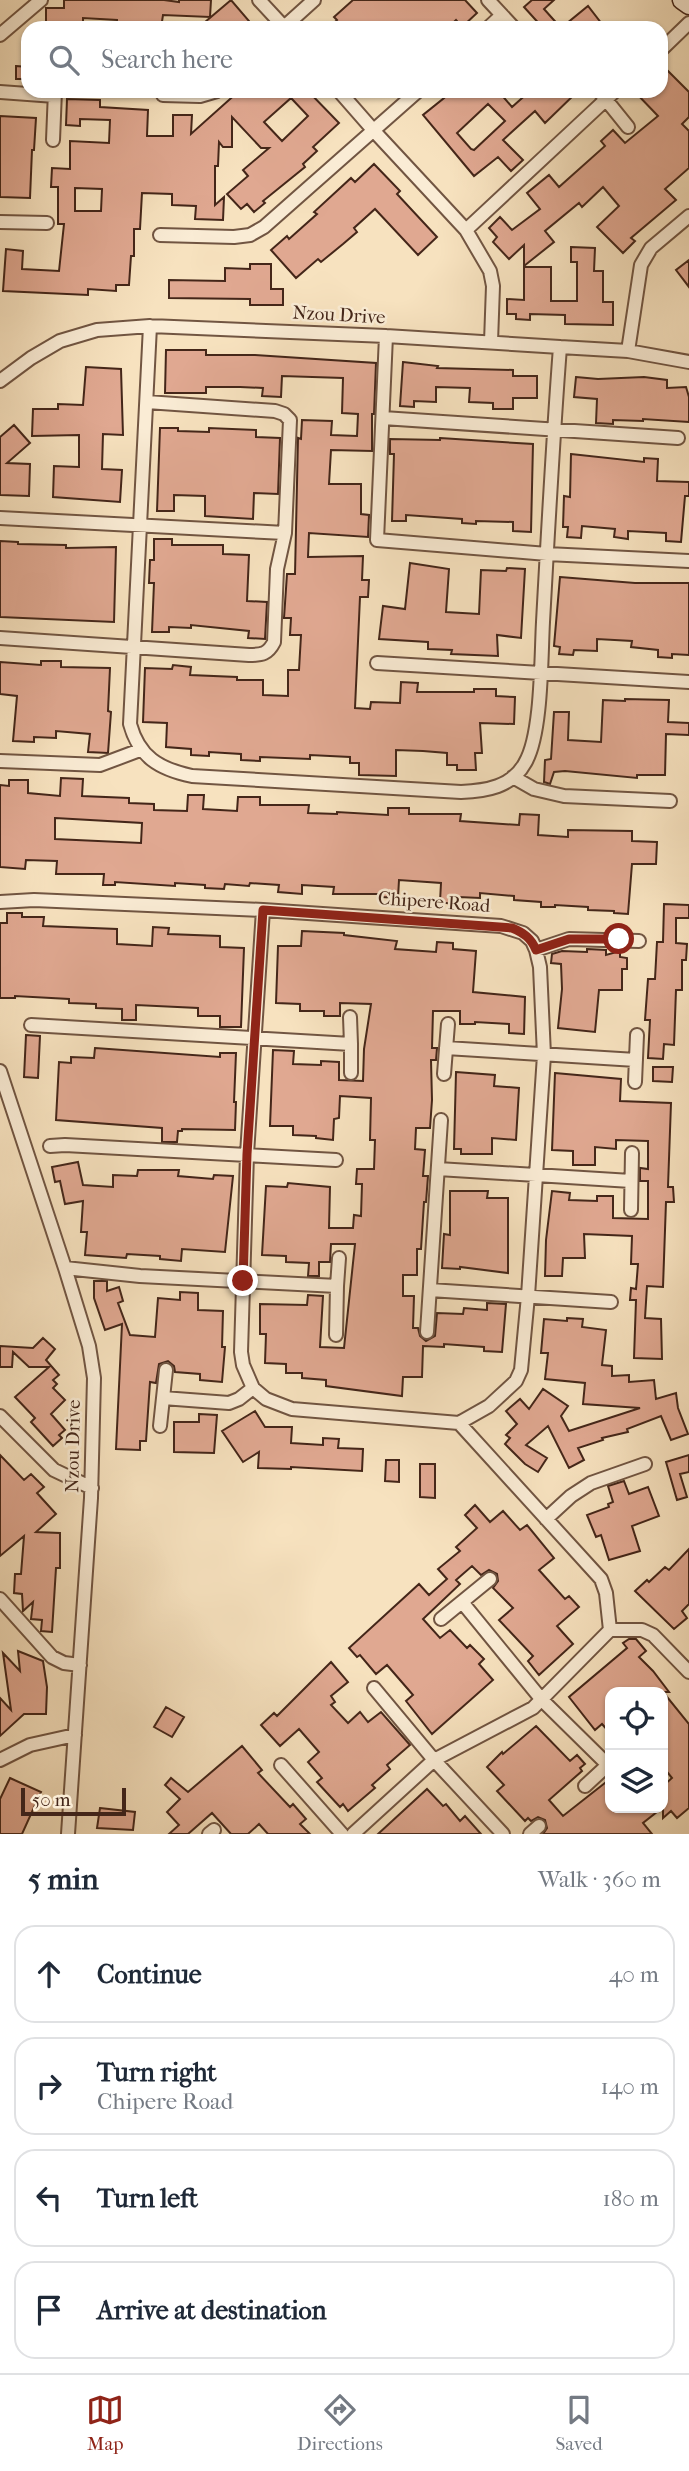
<!DOCTYPE html>
<html lang="en">
<head>
<meta charset="utf-8">
<style>
	:root { --surface:#fff; --page:#f6f6f7; --text:#1f2937; --muted:#747a83; --line:#e0e1e3; --accent:#8f2418 }
	body { margin:0; font-family:"IM FELL French Canon",serif; background:var(--page); color:var(--text) }
	.controls { position:absolute; right:21px; bottom:21px; display:grid; overflow:hidden; border-radius:14px; box-shadow:0 2px 5px #0004 }
	.controls button { width:63px; height:63px; display:grid; place-items:center; padding:0; border:0; border-bottom:2px solid var(--line); background:var(--surface); color:var(--text); font:35px sans-serif }
	.scale { position:absolute; left:21px; bottom:18px; width:105px; box-sizing:border-box; padding-left:7px; border:4px solid #442619; border-top:0; font-size:19px; line-height:24px; white-space:nowrap; color:#442619; -webkit-text-stroke:5px #faecd5; paint-order:stroke }
	.stop { position:absolute; width:21px; height:21px; margin:-16px; border:5px solid #8f2418; border-radius:50%; background:#fff }
	.stop.end { background:#8f2418; border-color:#fff; box-shadow:0 2px 7px #0008 }
	.list { margin:0; padding:0; list-style:none }
	h2 { display:flex; justify-content:space-between; align-items:center; height:91px; margin:0; padding:0 28px; font-size:30px }
	h2 small { font-size:23px; font-weight:400; color:var(--muted) }
	.list li { display:grid; grid-template-columns:46px 1fr auto; gap:21px; align-items:center; box-sizing:border-box; height:98px; margin:0 14px 14px; padding:0 14px; border:2px solid var(--line); border-radius:21px }
	.list b { display:block; font-size:26px; white-space:nowrap }
	.list p { margin:0; font-size:23px; white-space:nowrap; color:var(--muted) }
	.list em { font-size:23px; font-style:normal; color:var(--muted) }
	.icon { flex:none; width:38px; height:38px; fill:none; stroke:currentColor; stroke-width:2; stroke-linecap:round; stroke-linejoin:round }
	.map { position:relative; flex:none; width:689px; height:1834px; overflow:hidden }
	.search { position:absolute; background:var(--surface); box-shadow:0 2px 5px #0004; left:21px; right:21px; top:21px; height:77px; display:flex; align-items:center; gap:18px; box-sizing:border-box; padding:0 24px; border-radius:21px; color:var(--muted); font-size:26px }
	.sheet { height:539px; background:var(--surface) }
	nav { display:flex; justify-content:space-around; align-items:center; box-sizing:border-box; height:98px; border-top:2px solid var(--line); background:var(--surface); font-size:19px; color:var(--muted) }
	nav a { display:grid; justify-items:center; gap:4px }
	nav .on { color:var(--accent) }
	.map>svg:first-child { display:block }
	.building { fill:#e0a891; stroke:#442619; stroke-width:2; fill-rule:evenodd }
	.lines { fill:none; stroke-linecap:round; stroke-linejoin:round }
	.street-casing { stroke:#715542; stroke-width:16 }
	.secondary-casing { stroke:#442619; stroke-width:21 }
	.street { stroke:#faecd5; stroke-width:12 }
	.secondary { stroke:#faecd5; stroke-width:18 }
	.route { stroke:#8f2418; stroke-width:9 }
	.labels { text-anchor:middle; dominant-baseline:central; stroke-width:5; stroke-linejoin:round; paint-order:stroke }
	.street-label { font-size:19px; fill:#442619; stroke:#faecd5 }
</style>
</head>
<body>
<div class="map">
<svg width="689" height="1834" viewBox="0 0 689 1834">
	<rect width="100%" height="100%" fill="#f7e2bf"/>
	<filter id="stains"><feTurbulence type="fractalNoise" baseFrequency=".00286" numOctaves="4"/><feColorMatrix values="0 0 0 0 .2 0 0 0 0 .09 0 0 0 0 .02 0 0 0 .5 -.17"/></filter>
	<radialGradient id="worn" r=".72"><stop offset=".6" stop-color="#630" stop-opacity="0"/><stop offset="1" stop-color="#630" stop-opacity=".3"/></radialGradient>
	<path class="building" d="M64 0H164L179 2V0H211L210 17 163 15 161 28 150 25 117 23V20L83 18V23H46V8H64Z
		M231 0 255 28H198Z
		M353 0H465L477 13 462 27 456 20 448 28H329L337 20 334 17Z
		M532 0H554L544 9 561 28 588 6 605 28H543L524 7Z
		M661 64 689 92V117L682 124 689 131V168L665 189 676 200 631 238 635 241 623 253 597 227 619 206 603 187 582 207 579 203 545 231 554 242 524 266V245L509 259 493 242 497 237 489 228 500 217 512 230 540 209 527 193 549 175 559 187 605 146 601 141 613 130 625 143 658 116 634 91H661Z
		M16 66 28 67V79H16Z
		M239 91H308L339 123 313 147 317 151 303 164 305 167 263 201 265 203 254 212 247 204 241 209 227 194 248 176 243 170 269 148H261L232 117V147H223L219 142 218 166H215V205L224 197 223 220 195 219 196 206 172 205V194L142 193 140 229H134V256H131L129 285H116V291L88 289V295L3 291 6 249 23 251 22 269 59 271 64 224H58V187H51L52 168 70 169V141L109 143 110 120 80 119V126L66 125 67 99 100 100V107L148 110 147 136H173V115H192L191 134ZM291 98 308 116 282 141 264 122ZM75 188 102 189 101 211H75Z
		M438 91H502L500 93 512 107 530 91H578L545 123 535 111 503 140 523 160 511 171 498 157 474 176 423 115 444 98ZM488 104 505 121 474 150 471 149 457 133Z
		M0 116 36 118 34 150H32L30 198 0 197Z
		M374 164 400 191 397 194 437 237 418 255 375 209 354 228 357 232 343 244 321 262 318 259 296 278 271 250 287 236 289 239 317 214 314 212 351 178 355 182Z
		M571 247 595 248 594 271H603V302H613V325L565 324V315L530 314V320L516 319V314H507V299L524 300V267H551V301H577V262H571Z
		M689 260V287L676 270Z
		M250 264H271V289H283V305H250V299L169 298V280L225 281V268L250 269Z
		M166 350H206V355H255L376 363 374 414H372V451L331 450 329 484H361V514L369 515 368 537 309 533 308 557 363 556 362 580H369L368 597H360L355 708 370 709 371 702 400 703 401 682 418 683 417 692H474V689H496V696L515 697 514 724 480 723 482 753H475L476 770H457V765H447V753L423 751 396 750V776L359 775V763H350V757L310 755V759L260 757V761L241 760V754L209 752V756L191 755V749L166 747 167 723 143 722 145 668 172 669 173 665 191 667 190 675 237 677V680H263V695L288 696V670H299L301 635H290L291 618H284L287 574H295L298 438 301 439 302 420 332 421 331 435 357 436 358 414 342 413 343 378 282 376 281 397 262 396 263 388 240 387H206V393H165Z
		M403 362 438 366 437 368 513 370V376H537V398H513V409H493V403L469 402 470 388 436 387V402L414 401V407L400 406Z
		M86 367 121 369 123 435 103 434 102 469 122 470 120 502 53 497 54 466 79 467V435L32 436 33 409H58V404L83 405Z
		M576 377 598 379 644 377 667 380V388L686 387 689 397V422L643 419V421L613 420V424L596 423 597 399 574 397Z
		M14 425 30 443 7 463 30 464 29 496 0 495V437Z
		M160 428H178V431L209 432V428L256 430V437L280 438 278 494 254 493 253 519 205 516V496L174 495V511H157Z
		M440 438 533 444 531 532 513 531V522L476 521V524L462 523V519L406 515V521H392L394 454H390V439L440 440Z
		M571 454 644 462V458L658 459 657 481 689 482V496H685L681 542 666 541V533L628 531V539L614 537 615 529 582 526 581 538 567 537 568 527H563L564 496 570 497Z
		M154 539H172V545H223V554L249 555 247 601 267 602 265 639 248 638 249 631 191 625V628L169 627V632H152L154 583H149L150 560H154Z
		M0 541 18 542V544L66 545V548L116 547 114 622 0 617Z
		M410 563 449 569 446 612 479 614 481 570 506 571 507 568 525 569 521 638 497 635 498 656 451 654 452 650 428 649V642L379 639 383 606 405 609Z
		M560 577 635 583H689V655L672 654V658L658 657V650L631 647 632 641 597 639V651L574 650 573 655 559 654 560 647 554 646Z
		M41 661H61V667L110 668 108 711 111 712 108 753 88 752 90 734 56 731V738L34 737V742L13 741 17 696 0 694V662L41 665Z
		M625 699 669 700 668 722 689 723V735L666 734 665 775H637V778L565 771 554 772 550 784 544 782 545 760 551 759 554 712H569L568 740 601 742 603 700 625 701Z
		M61 778 83 779 82 796 129 798V803L154 804V810L187 811 188 795H204L203 809 237 811 238 797H260V805H309L308 813 337 814V812L388 815V808H409V814H461L460 821 519 825 520 814 539 815 538 835 568 837V830L632 831V841L657 842 656 864H632L628 914 614 913V911L588 910V907L555 905V907H541V902L514 900V896L480 893V898L459 897 458 905 440 902 441 883 399 880 398 898 382 897V894H333L334 887 302 885V894L278 892 279 885 250 883 249 886 225 884 224 889 205 888V885L175 883V886L115 882V885H103L104 874H56L57 861 26 860 25 869 0 867V785L9 786V780H28V793L60 796ZM55 818 142 823 141 843 55 839Z
		M664 904 689 905V918H676V943L687 944 686 960H682V990H676L674 1045 664 1044 663 1059 648 1058 650 1020H645L648 979H655L657 942H663Z
		M7 913H22V917H44L43 926 117 929V944L152 946 153 927 169 928 168 934 220 936V947L244 948 241 1027H220V1016H198V1008L136 1005V1020H122V1009L96 1008V1004L69 1003V999L15 996V998H0V923H7Z
		M302 931 344 933V935L397 941 395 949 436 952 437 942 453 943V949L476 951 473 992 525 997 524 1034 509 1033V1024L475 1022V1024H460V1011H433L432 1048H437L436 1060H431L432 1100 430 1128H416L415 1149 425 1150 423 1176H428L426 1202H424L421 1249H417V1275H403V1296H414L413 1328H418L420 1336 426 1341 435 1336 437 1313 463 1314 464 1308 487 1310V1303L506 1304 502 1352 484 1351V1347L444 1344V1347L423 1346 422 1377H403L402 1396 326 1386V1380L302 1378V1373H286V1364L265 1363 266 1334H260V1304L307 1305 308 1295 323 1296 320 1347 344 1348 355 1244H331L330 1262H319V1276H308L309 1263 286 1262V1256L262 1255 266 1186 287 1187 288 1183 330 1187 329 1228H353L354 1215 361 1216 362 1184H356L357 1169H374L375 1140H370L371 1098 340 1096 339 1118 334 1119 333 1140 316 1138V1136L293 1135V1126H270L273 1050 294 1051 293 1064 321 1065V1061L339 1062V1080L363 1081 364 1049 371 1004 340 1003V1016H324V1011H300V1004L276 1003 278 946H301Z
		M587 949 606 950V955L620 951V957L627 958V969H622V990H599L595 1032 558 1028 562 989 561 964 551 963 552 954 562 951 587 952Z
		M26 1035 40 1036 38 1078 24 1077Z
		M95 1048 220 1057V1053H236L234 1102H236L235 1130 182 1129V1131H178L177 1142H162V1128L56 1120 59 1062 71 1063V1057L94 1058Z
		M653 1067H673L672 1082 653 1081Z
		M456 1072 495 1075 494 1086 519 1088 516 1140 492 1138V1154H461V1149H454Z
		M555 1073 621 1079 620 1101 671 1103 668 1187H673L674 1202H666L663 1287 647 1286 645 1318 661 1319 662 1359 634 1358 636 1300H630L631 1288 636 1289 638 1264H631L632 1236 584 1234 585 1258H563L562 1276H545L546 1240 552 1191 570 1193 569 1200 597 1201V1196H613V1218L648 1219V1181H640V1168L648 1169V1141L616 1140V1149L595 1147V1165H573V1151L552 1150Z
		M78 1162 83 1185 113 1187V1175L137 1176 138 1170H179L178 1176 213 1179 214 1175 233 1176 225 1252 182 1249 181 1261 160 1259V1256L127 1254 126 1258 85 1255 87 1232H81L83 1201 65 1204 60 1181 55 1182 52 1167Z
		M450 1191H488L487 1198H508V1273L460 1267V1269L442 1268 444 1234 450 1235Z
		M94 1281H107V1291L119 1287 123 1301 118 1303 130 1335 155 1337 158 1298 180 1300V1292L198 1293V1310L223 1311 222 1347H225L222 1382 200 1380V1374L175 1372 174 1366 168 1361 159 1364 156 1383 150 1382 146 1441H140V1450L116 1449 122 1324 105 1330 94 1298Z
		M567 1318 583 1319 582 1327 606 1330 602 1365 612 1366V1376L629 1375V1382L654 1380 656 1399 676 1393 678 1408 688 1434 671 1440 661 1416 627 1429 628 1432 602 1438 603 1440 578 1448 584 1460 569 1468 548 1426 526 1445 547 1458 538 1472 525 1464 505 1444 510 1438 506 1435 517 1424 506 1411 520 1399 529 1409 543 1389 568 1406 561 1416 569 1431 640 1408 583 1404 585 1383 545 1379 548 1353H541L544 1319 567 1321Z
		M43 1338 55 1349 46 1360 59 1375 53 1380 57 1384 53 1388 65 1400 51 1414 65 1430 59 1435 62 1438 53 1446 31 1422 35 1418 15 1397 49 1367H29L13 1352 12 1367H0V1346L33 1348Z
		M255 1411 265 1427H292L291 1443 323 1445V1438L339 1439 338 1448 363 1449 362 1471 291 1467V1469L258 1468 259 1452 243 1462 222 1431Z
		M199 1414 217 1415 214 1453 174 1452V1422H199Z
		M0 1455 24 1480 31 1474 44 1487 37 1493 56 1514 36 1532 60 1533V1568H56L52 1632 41 1631 42 1620 31 1619 33 1602 23 1611 22 1594 14 1593 15 1574H21L24 1536 0 1556Z
		M689 1455V1472L680 1474 687 1497 677 1500 666 1462Z
		M386 1460H399V1482L385 1481Z
		M420 1464H435V1498L420 1497Z
		M624 1481 629 1494 648 1487 659 1516 632 1526 640 1551 609 1560 601 1535 596 1537 587 1515 609 1507 608 1504 613 1502 608 1486Z
		M475 1505 490 1522 503 1511 520 1530 527 1525 554 1558 539 1570 565 1599 569 1596 579 1607 557 1626 573 1644 539 1675 528 1661 533 1656 499 1620 513 1608 493 1588 498 1581 497 1574 489 1570 481 1575 472 1566 456 1580 460 1584 423 1619 440 1638 450 1630 467 1648 470 1645 484 1659 479 1664 493 1680 432 1734 406 1701 413 1695 387 1665 376 1674 360 1655 357 1657 349 1648 419 1584 429 1595 447 1579 438 1569 460 1551 456 1547 477 1528 465 1515Z
		M689 1549V1604L682 1611 687 1618 674 1629 635 1591 647 1580 649 1582 665 1567 669 1570Z
		M629 1639H636L646 1651 639 1657 653 1671 669 1692H663L689 1724V1808L677 1818 671 1811 663 1818V1786L672 1778 663 1767V1692H610V1733L602 1724 595 1730 569 1697 627 1648 623 1643Z
		M18 1651 43 1661 47 1687 46 1714H24L0 1736V1698L11 1710 3 1653 20 1671Z
		M331 1662 348 1682 331 1696 335 1702 331 1705 348 1723 360 1712 368 1722 381 1712 410 1745 387 1765 390 1769 372 1785 375 1788 348 1811 343 1804 340 1807 317 1782 322 1778 308 1762 319 1752 299 1729 280 1746 261 1725 274 1713 277 1716Z
		M166 1707 184 1717 172 1737 154 1727Z
		M536 1726 570 1761 577 1755 585 1764 580 1768 582 1771 549 1800 563 1816 610 1779V1808H662L643 1823 652 1834H543L547 1828 545 1820 538 1817 531 1821 528 1818 525 1821 497 1791 504 1785 487 1767 502 1752 503 1754Z
		M242 1746 262 1770 258 1773 290 1807 293 1804 306 1819 300 1824 310 1834H268L259 1824 248 1834H231L212 1813 188 1834H169L179 1825 167 1812 180 1799 165 1785 171 1778 188 1792Z
		M10 1778 41 1792 22 1834H0V1799Z
		M427 1789 443 1806 446 1804 460 1821 465 1816 481 1834H378Z
		M100 1808 135 1812 133 1830 97 1828Z"/>
	<g class="lines">
		<g class="street-casing">
			<path id="street" d="M259 0 285 28
				M488 0 514 28
				M283 28 314 0
				M488 28 502 15
				M0 35 41 0
				M661 50 689 23
				M339 91 374 131 466 230 490 271 493 286 491 342
				M599 91 628 127
				M0 92 55 96
				M163 95 200 96 217 91
				M53 140 55 91
				M0 222 47 223
				M466 230 615 91
				M160 235 234 237 250 235 264 227 418 91
				M150 326 130 724C139 757 159 769 192 776L461 792C486 791 512 787 525 763 542 735 541 658 543 622 548 530 553 438 560 347
				M386 336 377 540 547 554 689 561
				M628 351 641 265 651 248 689 216
				M0 381 31 358 60 341 97 330 150 326 386 336 560 347 628 351 689 362
				M383 418 678 438
				M0 518 285 533
				M0 638 249 655C262 655 268 654 274 642L277 569 285 533 290 420 284 414 275 411 147 402
				M377 663 689 682
				M0 761 100 765 140 750
				M513 777 534 789 564 796 670 801
				M0 902 34 900 263 910 501 926 523 933 532 941 536 950 540 967 544 1055 528 1296 521 1370 516 1381 489 1406 459 1423 292 1409 266 1399 253 1388 243 1365 241 1352 247 1154 263 910
				M536 950 569 939 639 941
				M31 1025 351 1044 350 1017
				M446 1048 636 1060
				M0 1071 65 1268 89 1346 94 1378 91 1498 68 1834
				M351 1073V1044
				M444 1074 448 1024
				M635 1082 637 1035
				M50 1146 65 1145 336 1160
				M438 1169 631 1181
				M631 1210 632 1153
				M65 1268 140 1276 337 1286 339 1258
				M430 1290 611 1302
				M427 1332 441 1120
				M336 1335 337 1286
				M163 1398 229 1403 239 1399 253 1388
				M0 1416 54 1470 92 1488
				M459 1423 601 1579 606 1593 610 1630
				M160 1426 166 1370
				M546 1519 571 1496 591 1483 645 1464
				M0 1599 52 1657 64 1663 80 1665
				M462 1602 542 1700 608 1765
				M441 1619 490 1579
				M0 1760 30 1745 75 1735
				M281 1765 342 1834
				M585 1786 610 1763
				M209 1834 214 1830
				M353 1834 434 1760 374 1688
				M503 1834 434 1760 533 1708 610 1630H642L653 1635 689 1672
				M530 1834 539 1826"/>
		</g>
		<g class="secondary-casing">
			<path id="secondary" d="M682 0 689 5"/>
		</g>
		<use href="#street" class="street"/>
		<use href="#secondary" class="secondary"/>
	</g>
	<g class="lines">
		<path class="route" d="M243 1281 247 1154 263 910 512 928C524 933 531 938 536 950L569 939H619"/>
	</g>
	<g class="labels">
		<g class="street-label">
			<text transform="translate(339 315) rotate(3)">Nzou Drive</text>
			<text transform="translate(434 902) rotate(4)">Chipere Road</text>
			<text transform="translate(73 1446) rotate(-89)">Nzou Drive</text>
		</g>
	</g>
	<rect width="100%" height="100%" filter="url(#stains)"/>
	<rect width="100%" height="100%" fill="url(#worn)"/>
</svg>
<div class="controls">
<button><svg class="icon" aria-label="locate" viewBox="0 0 24 24"><circle cx="12" cy="12" r="6"/><path d="M12 2v4M12 18v4M2 12h4M18 12h4"/></svg></button>
<button><svg class="icon" aria-label="layers" viewBox="0 0 24 24"><path d="M12 4l9 5-9 5-9-5zM3 14l9 5 9-5"/></svg></button>
</div>
<div class="scale">50 m</div>
<div class="stop" style="left:619px;top:939px"></div>
<div class="stop end" style="left:243px;top:1281px"></div>
<div class="search"><svg class="icon" aria-label="search" viewBox="0 0 24 24"><circle cx="10" cy="10" r="6"/><path d="M15 15l6 6"/></svg>Search here</div>
</div>
<section class="sheet">
<h2>5 min<small>Walk · 360 m</small></h2>
<ul class="list">
<li><svg class="icon" aria-label="ahead" viewBox="0 0 24 24"><path d="M12 20V5M6 11l6-6 6 6"/></svg><div><b>Continue</b></div><em>40 m</em></li>
<li><svg class="icon" aria-label="right" viewBox="0 0 24 24"><path d="M7 20v-9h11M14 6l5 5-5 5"/></svg><div><b>Turn right</b><p>Chipere Road</p></div><em>140 m</em></li>
<li><svg class="icon" aria-label="left" viewBox="0 0 24 24"><path d="M17 20v-9H6M10 6l-5 5 5 5"/></svg><div><b>Turn left</b></div><em>180 m</em></li>
<li><svg class="icon" aria-label="arrive" viewBox="0 0 24 24"><path d="M6 21V4h12l-3 4 3 4H6"/></svg><div><b>Arrive at destination</b></div></li>
</ul>
</section>
<nav>
<a class="on"><svg class="icon" aria-label="map" viewBox="0 0 24 24"><path d="M3 6l6-2 6 2 6-2v14l-6 2-6-2-6 2zM9 4v14M15 6v14"/></svg>Map</a>
<a><svg class="icon" aria-label="directions" viewBox="0 0 24 24"><path d="M12 3l9 9-9 9-9-9zM9 14v-3h6M13 9l2 2-2 2"/></svg>Directions</a>
<a><svg class="icon" aria-label="saved" viewBox="0 0 24 24"><path d="M7 4h10v16l-5-4-5 4z"/></svg>Saved</a>
</nav>
</body>
</html>
